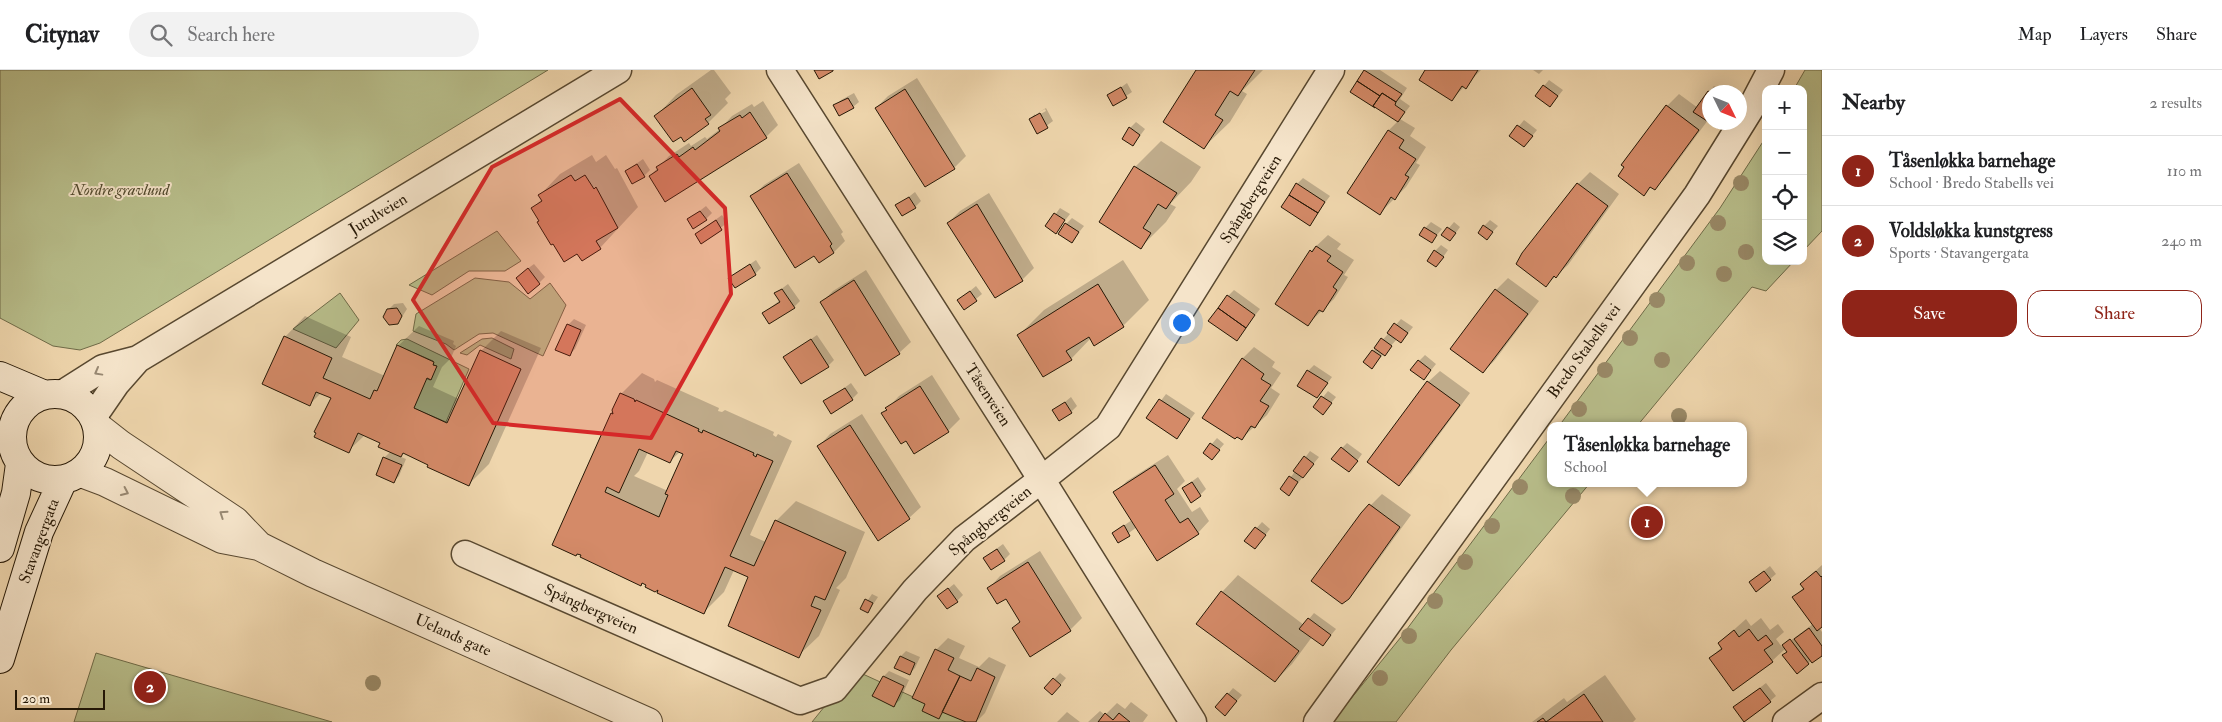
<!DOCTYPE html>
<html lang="en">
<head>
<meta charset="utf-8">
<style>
	:root { --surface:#fff; --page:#f2f2f2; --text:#202124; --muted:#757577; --line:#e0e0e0; --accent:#8f2418 }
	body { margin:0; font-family:"IM FELL Double Pica",serif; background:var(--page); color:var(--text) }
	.controls { position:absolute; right:15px; top:15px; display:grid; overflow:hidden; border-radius:10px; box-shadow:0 5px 20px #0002 }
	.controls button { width:45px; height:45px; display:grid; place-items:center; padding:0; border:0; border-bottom:1px solid var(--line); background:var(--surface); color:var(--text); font:25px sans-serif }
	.compass { position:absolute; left:1702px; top:15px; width:45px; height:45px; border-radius:50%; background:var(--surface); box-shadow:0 5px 20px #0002; rotate:133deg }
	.scale { position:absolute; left:15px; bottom:12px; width:90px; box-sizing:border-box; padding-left:5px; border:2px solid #261806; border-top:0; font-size:14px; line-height:18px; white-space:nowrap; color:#261806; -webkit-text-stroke:4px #f5e4ca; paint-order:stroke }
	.you { position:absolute; left:1181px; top:252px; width:18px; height:18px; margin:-12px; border:4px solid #fff; border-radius:50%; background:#1a73e8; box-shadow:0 0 0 8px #1a73e833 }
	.badge { display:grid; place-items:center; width:32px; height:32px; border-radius:50%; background:var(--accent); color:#fff; font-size:16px; font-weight:700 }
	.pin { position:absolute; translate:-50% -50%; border:2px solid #fff; box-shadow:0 1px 5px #0006 }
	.popup { position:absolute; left:1547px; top:352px; width:200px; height:65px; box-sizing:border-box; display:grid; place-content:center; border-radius:10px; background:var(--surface); filter:drop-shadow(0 1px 4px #0005); font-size:16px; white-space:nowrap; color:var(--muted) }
	.popup b { font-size:19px; color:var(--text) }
	.popup::after { content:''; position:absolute; left:50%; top:100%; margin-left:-10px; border:10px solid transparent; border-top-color:var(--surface) }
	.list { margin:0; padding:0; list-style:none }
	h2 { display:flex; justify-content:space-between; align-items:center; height:65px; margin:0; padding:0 20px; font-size:21px }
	h2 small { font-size:16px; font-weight:400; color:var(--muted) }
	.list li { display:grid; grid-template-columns:32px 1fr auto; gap:15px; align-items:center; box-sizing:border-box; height:70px; padding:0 20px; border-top:1px solid var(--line) }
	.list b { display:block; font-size:19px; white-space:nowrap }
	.list p { margin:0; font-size:16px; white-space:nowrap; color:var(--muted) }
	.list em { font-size:16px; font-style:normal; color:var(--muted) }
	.actions { display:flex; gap:10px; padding:15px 20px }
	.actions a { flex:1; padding:11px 0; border:1px solid var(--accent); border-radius:15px; text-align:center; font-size:18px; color:var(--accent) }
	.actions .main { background:var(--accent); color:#fff }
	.icon { flex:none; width:28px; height:28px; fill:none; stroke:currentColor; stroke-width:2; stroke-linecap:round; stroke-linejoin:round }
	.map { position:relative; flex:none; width:1822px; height:652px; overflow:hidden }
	header { display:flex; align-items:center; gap:30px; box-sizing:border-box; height:70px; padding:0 25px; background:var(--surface); border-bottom:1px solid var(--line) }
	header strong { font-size:24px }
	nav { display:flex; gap:28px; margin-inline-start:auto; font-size:18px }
	.search { width:350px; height:45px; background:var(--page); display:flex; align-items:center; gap:12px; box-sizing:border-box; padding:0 18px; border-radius:28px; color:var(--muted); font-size:19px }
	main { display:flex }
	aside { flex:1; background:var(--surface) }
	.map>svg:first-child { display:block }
	.green { fill:#b8be8b; stroke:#6f6b48 }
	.shadow { fill:#0003; fill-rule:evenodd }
	.building { fill:#d48a68; stroke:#261806; fill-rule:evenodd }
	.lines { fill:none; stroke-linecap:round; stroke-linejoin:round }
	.minor-casing { stroke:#584830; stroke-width:29 }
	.tertiary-casing { stroke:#584830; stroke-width:30 }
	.secondary-casing { stroke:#261806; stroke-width:30 }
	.minor { stroke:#f5e4ca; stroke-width:26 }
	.tertiary { stroke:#f5e4ca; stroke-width:28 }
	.secondary { stroke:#f5e4ca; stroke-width:28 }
	.tree { fill:#998967 }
	.oneway { stroke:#988872 }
	.marked { fill:#d62828; fill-opacity:0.2; stroke:#d62828; stroke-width:4; stroke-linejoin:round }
	.labels { text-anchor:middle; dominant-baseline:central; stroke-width:4; stroke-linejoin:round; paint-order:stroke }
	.park-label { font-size:16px; font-style:italic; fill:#524a2e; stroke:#f5e4ca }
	.street-label { font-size:16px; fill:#261806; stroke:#f5e4ca }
</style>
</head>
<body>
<header>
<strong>Citynav</strong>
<div class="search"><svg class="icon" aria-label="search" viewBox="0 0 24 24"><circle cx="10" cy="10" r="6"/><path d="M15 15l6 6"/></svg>Search here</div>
<nav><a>Map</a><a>Layers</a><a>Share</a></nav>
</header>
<main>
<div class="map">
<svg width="1822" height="652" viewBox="0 0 1822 652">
	<rect width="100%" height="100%" fill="#efd6ad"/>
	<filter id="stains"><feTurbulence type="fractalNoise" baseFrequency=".004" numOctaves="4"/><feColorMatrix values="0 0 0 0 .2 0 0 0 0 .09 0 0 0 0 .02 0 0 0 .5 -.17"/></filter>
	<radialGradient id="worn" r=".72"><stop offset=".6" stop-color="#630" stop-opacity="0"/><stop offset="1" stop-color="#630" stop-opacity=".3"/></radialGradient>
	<path class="green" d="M0 0H548L100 273 80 280 53 276 0 248Z
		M1805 0H1822V161L1803 181V19H1794Z
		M1766 67V191H1794L1766 221 1752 217 1637 356H1559L1720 138Z
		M497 161 521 191 505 201H469L432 225 409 215Z
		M475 208 509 212 530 229 550 213 566 235 543 286 493 263 479 264 454 280 446 274 413 261 416 244Z
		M340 223 359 250 336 278 293 259Z
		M492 268 514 279 511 289 480 275 467 285 460 283 482 269Z
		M407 269 469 299 446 352 413 338 425 308 430 310 436 296 432 294 433 291 396 275 401 270Z
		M1551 366V413H1590L1451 580 1396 652H1332L1401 567Z
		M96 583 332 652H74Z
		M854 600 968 652H812Z"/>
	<path class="shadow" d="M711 0H714L731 23 725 29 728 33 708 53 681 65 656 46 676 25Z
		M1198 0H1263L1242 21 1247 24 1230 52 1204 77Z
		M1366 0H1380L1407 18 1400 29 1410 36 1400 49 1415 58 1410 66 1426 77 1416 93 1420 95 1406 117 1380 143 1389 60 1398 51 1352 21Z
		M1427 0H1481L1452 29Z
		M1533 0H1543L1539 4Z
		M917 8 966 86 954 98 876 38 888 26Z
		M1549 10 1563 20 1555 30 1544 16Z
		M1127 13 1132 22 1114 34 1109 26Z
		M1714 16 1724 22H1710L1708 50 1666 107 1654 119 1652 116 1644 124 1667 36 1679 24 1698 38Z
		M854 23 859 32 853 37 835 36 841 30Z
		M763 31 778 55 766 67 650 106 669 86 689 73 691 76 705 67 707 69 720 59 732 46 752 34 754 37Z
		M1046 38 1053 51 1038 62 1030 49 1035 44V47L1046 41 1045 39 1036 44Z
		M1524 50 1537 60 1524 76 1511 66Z
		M1136 52 1145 59 1133 75 1130 58Z
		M1161 71 1201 97 1191 112 1170 134 1176 137 1166 152 1141 177 1100 152 1135 97Z
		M592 85 596 92 606 85 615 99 617 98 638 137 600 178 578 182 540 150 533 138 542 129 540 125 560 104Z
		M643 89 650 100 644 106 626 101Z
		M799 93 843 162 841 164 845 171 834 182 819 191 815 184 752 127 764 115Z
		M1590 102 1619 124 1568 195 1546 215 1578 114Z
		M1303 108 1330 126 1309 154 1297 114Z
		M915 122 921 131 915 137 897 136Z
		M989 123 1034 198 1022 210 948 153 960 141Z
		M706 136 712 143 706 149 688 150Z
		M1060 138 1070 144 1056 162 1047 156Z
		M722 145 727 153 702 172 696 164Z
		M1072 148 1084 156 1072 171 1065 155Z
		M1490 150 1498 156 1487 168 1484 156Z
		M1431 152 1442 159 1431 172 1425 158Z
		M1454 152 1460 157 1455 164 1443 165Z
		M1328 165 1341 174 1337 179 1354 190 1344 205 1348 207 1334 229 1308 254 1311 181Z
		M1441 175 1448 180 1441 190 1435 181Z
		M756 190 761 198 755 204 730 208Z
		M1123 190 1149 230 1123 256 1095 274 1091 268 1071 289 1019 265 1044 240Z
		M534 194 545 207 539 213 523 202Z
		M866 200 911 272 899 283 822 232 833 221Z
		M1508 208 1539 231 1495 290 1483 302 1496 220Z
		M788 214 800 231 794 237 764 243 780 230 776 223Z
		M976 216 982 224 965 238 959 230Z
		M1234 220 1260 239 1236 270 1228 226Z
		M403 233 407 239 398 253 388 240 394 234Z
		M305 246 351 267 342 287 385 306 398 276 419 256 454 271 453 274 456 276 451 288 442 297 433 317 459 329 481 281 501 261 541 278 489 394 468 415 404 382 399 386 406 389 399 406 393 412 384 388 391 381 381 372 365 365 348 381 333 328 321 323 310 334 285 267Z
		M574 249 586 255 575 279 569 285 568 255Z
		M1401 249 1413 257 1401 272 1397 269 1372 297 1373 281Z
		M817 265 834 290 828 296 785 287Z
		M1254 277 1275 292 1272 297 1281 303 1271 318 1280 324 1267 345 1242 368 1204 348 1243 288Z
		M1425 285 1436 294 1424 309 1419 291Z
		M1314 295 1332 307 1317 327 1308 301Z
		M1440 301 1470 323 1411 403 1399 414 1428 312Z
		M642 303 654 309 655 312 657 310 719 338 718 341 722 342 725 340 774 362 773 365 776 367 778 364 792 371 750 465 766 472 776 451 796 431 865 462 846 508 836 518 840 520 819 566 798 586 750 507 734 500 724 522 704 542 661 516 643 512 641 514 582 487 612 344 621 324ZM648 382 670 391 680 382 685 384 668 421 634 406 639 401Z
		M932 305 960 349 948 361 915 382 907 370 883 343 899 326Z
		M851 313 858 323 852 329 825 332Z
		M1328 321 1336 327 1323 343 1315 337Z
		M1166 324 1195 343 1177 367 1148 348Z
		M1071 327 1077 336 1071 342 1054 341Z
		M862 344 921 437 909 448 819 376 830 364Z
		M1217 368 1224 374 1212 388 1204 383Z
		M1347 373 1362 384 1354 395 1342 378Z
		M1310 381 1319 387 1289 424 1282 419Z
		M1168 385 1185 411 1177 419 1192 442 1200 437 1209 451 1198 463 1137 457 1118 471 1113 463 1132 450 1115 423 1127 411Z
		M1198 407 1206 419 1200 425 1183 418Z
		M1382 424 1411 445 1360 515 1348 528 1362 444Z
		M1262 452 1270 459 1260 472 1246 470Z
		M1003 474 1010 484 1004 490 984 488Z
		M1040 481 1082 548 1070 560 1013 558 1021 550 1006 527 989 518 1000 506Z
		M1822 495V555L1819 558 1822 562V585L1808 593 1786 578 1772 591 1710 588 1722 577 1719 573 1746 549 1751 556 1761 548 1770 560 1778 554 1784 562 1776 569 1782 577 1813 554 1793 528 1804 517 1801 514Z
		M1770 496 1776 504 1770 509 1750 512Z
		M1238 505 1304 555 1314 543 1336 559 1323 575 1312 567 1292 594 1275 611 1222 522Z
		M954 514 963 525 957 531 939 526Z
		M872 524 878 527 868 542 862 539Z
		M948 568 965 576 959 588 979 597 989 587 1006 595 985 643 976 652H969L945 641 939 647 936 580Z
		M906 581 920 587 915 598 909 604 901 586Z
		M889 601 909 610 900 630 894 635 884 606Z
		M1060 603 1066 608 1058 618H1046Z
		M1605 605 1636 649 1633 652H1532L1564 628 1567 632Z
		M1766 613 1776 626 1770 631 1735 637Z
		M1233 618 1242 625 1231 638 1228 624Z
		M1131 632 1148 645 1143 652H1088L1100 641 1105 645 1117 633 1125 639Z
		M1067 642 1080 652H1057Z"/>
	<path class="building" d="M814 0H833V1L819 9Z
		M1196 0H1255L1238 26 1230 21 1215 45 1223 50 1204 79 1163 52Z
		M1364 0 1402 24 1396 32 1382 23 1380 26 1357 11Z
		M1425 0H1478L1466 19 1462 16 1452 31 1419 10Z
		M1357 11 1380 26 1373 36 1375 38 1350 22Z
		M1543 15 1558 26 1550 37 1535 26Z
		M1121 17 1127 28 1113 36 1107 25Z
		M692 18 711 45 705 49 709 54 684 72 681 67 673 72 654 46Z
		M905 19 955 99 925 117 875 38Z
		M1708 21 1710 22V52H1722L1718 58 1693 42Z
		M1382 23 1396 32 1395 35 1405 42 1398 52 1373 36Z
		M848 28 854 38 839 46 833 35Z
		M1666 35 1699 60 1655 120 1650 117 1644 126 1618 106 1624 97 1621 95Z
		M750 42 767 68 665 132 649 106 658 100 656 97 677 84 679 87 693 77 695 80 720 61 718 58 740 45 742 48Z
		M1040 43 1048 58 1037 64 1029 49Z
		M1517 55 1533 66 1524 77 1509 66Z
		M1129 57 1140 65 1133 76 1122 69Z
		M1388 60 1404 70 1399 78 1416 89 1405 105 1409 107 1395 130 1391 127 1380 145 1347 123Z
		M637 94 645 107 632 114 625 101Z
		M1134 96 1177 123 1166 139 1158 134 1143 158 1151 163 1141 179 1099 152Z
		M787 103 832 174 830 176 834 183 819 193 814 186 795 198 750 126Z
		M571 105 575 111 585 105 594 119 596 117 618 158 596 171 601 179 582 191 577 184 564 192 553 174 551 175 537 152 539 151 531 138 542 131 538 125Z
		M1296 113 1325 132 1318 143 1289 125Z
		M1577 113 1608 136 1556 208 1554 206 1546 217 1516 194 1522 183Z
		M1289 125 1318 143 1310 156 1281 137Z
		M909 127 916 138 902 146 895 135Z
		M977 134 1023 211 995 228 947 153Z
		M700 141 707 150 693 159 687 149Z
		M1054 143 1065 150 1056 164 1045 156Z
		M716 150 722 160 701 174 695 164Z
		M1065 153 1079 162 1072 173 1058 164Z
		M1483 155 1493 162 1487 170 1478 163Z
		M1424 157 1437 165 1432 173 1419 165Z
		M1447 157 1456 163 1450 171 1441 165Z
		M1316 176 1331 186 1327 191 1343 202 1333 217 1337 220 1323 242 1319 240 1308 256 1275 234 1310 180 1312 182Z
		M1434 180 1444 187 1436 197 1427 191Z
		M750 194 756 205 735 218 728 208Z
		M528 198 540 214 528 224 516 208Z
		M854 210 900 284 865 306 820 232Z
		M1098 214 1124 257 1094 276 1089 267 1066 281 1072 290 1043 307 1017 265Z
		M782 219 795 238 769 254 762 243 780 232 774 223Z
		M1495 219 1528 244 1483 303 1450 279Z
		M970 221 977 231 964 240 957 230Z
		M1227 225 1255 245 1246 258 1218 238Z
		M397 238 402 246 398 254 389 255 383 247 387 239Z
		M1218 238 1246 258 1237 271 1208 251Z
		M1394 253 1408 263 1401 273 1387 263Z
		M567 254 581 260 570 286 555 280Z
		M284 266 332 288 323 308 370 329 374 320 377 321 397 275 434 292 433 295 437 296 431 310 427 308 414 338 447 353 480 280 521 299 469 416 427 397 428 395 403 383 401 387 378 377 380 373 358 363 349 383 314 367 316 363 314 362 331 328 316 322 310 336 262 314Z
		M1381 268 1392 276 1385 286 1374 278Z
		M811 269 829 297 801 314 783 287Z
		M1372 280 1381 286 1372 299 1363 292Z
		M1242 288 1264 304 1261 309 1271 315 1260 331 1269 336 1255 358 1251 356 1242 370 1237 367 1235 369 1202 348Z
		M1418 290 1431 300 1424 310 1410 300Z
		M1307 300 1328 313 1317 328 1297 316Z
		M1427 311 1460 335 1399 416 1367 392Z
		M920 316 949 362 914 384 906 371 901 374 881 343 887 340 885 338Z
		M845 318 853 330 831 344 823 331Z
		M620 323 634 329 635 332 636 330 699 359 698 361 702 363 703 360 754 383 753 385 756 387 757 384 773 391 730 486 754 496 775 450 846 482 825 530 815 526 811 536 821 540 799 588 728 556 748 507 725 497 704 544 657 523 658 520 655 522 645 517 646 515 642 513 641 516 580 487 581 485 577 484 576 486 552 475 611 343 613 344 612 340ZM639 379 670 393 676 381 683 384 665 424 668 425 659 447 605 422 607 417 619 423Z
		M1321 326 1332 333 1323 345 1313 337Z
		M1159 329 1190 349 1177 369 1146 348Z
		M1065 332 1072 343 1059 351 1052 340Z
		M850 355 910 449 878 471 817 376Z
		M1210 373 1220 380 1212 390 1203 383Z
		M1341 377 1358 391 1349 402 1331 389Z
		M1304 386 1314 394 1303 408 1293 401Z
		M383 387 402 395 394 413 376 405Z
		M1155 395 1174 424 1165 430 1180 453 1188 448 1199 464 1157 491 1113 422Z
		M1289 406 1298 412 1289 426 1280 419Z
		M1192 412 1201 426 1191 433 1182 418Z
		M1369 434 1400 457 1349 529 1342 534 1311 511 1361 443Z
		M1124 455 1130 466 1118 473 1112 463Z
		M1255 457 1266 465 1255 479 1244 471Z
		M997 479 1005 491 991 500 983 488Z
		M1028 492 1071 561 1030 587 1012 558 1020 552 1006 529 997 534 987 518Z
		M1764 501 1771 510 1756 522 1749 512Z
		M1816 501 1821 507 1822 506V557L1817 561 1792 527 1804 519 1800 514Z
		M948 518 958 532 947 539 937 526Z
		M1221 521 1299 581 1275 612 1196 554Z
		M865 529 873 533 868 543 860 539Z
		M1308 548 1331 565 1323 576 1299 559Z
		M1809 558 1822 576V586L1812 593 1794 569Z
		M1749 559 1758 571 1766 565 1773 574 1764 580 1773 592 1733 621 1709 588 1722 579 1718 573 1734 560 1739 567Z
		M1790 569 1809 594 1797 604 1782 585 1787 582 1782 575Z
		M935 579 954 588 948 600 960 606 939 649 922 641 925 634 912 628Z
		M900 586 915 593 910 605 894 598Z
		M977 598 995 607 976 652H966L942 642 960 606 971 611Z
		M883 606 904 616 894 637 872 626Z
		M1053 608 1061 615 1052 625 1044 618Z
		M1760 618 1771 632 1744 652 1733 637Z
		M1227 623 1237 631 1225 646 1215 637Z
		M1584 624 1603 652H1537L1543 648 1546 652Z
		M1105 643 1113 650 1119 643 1130 652H1098Z"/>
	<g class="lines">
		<g class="minor-casing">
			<path id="minor" d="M780 0 1023 380 1193 652
				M62 324 103 298 138 289 618 0
				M94 346 116 314 138 289
				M465 484 800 631 834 619 915 520 964 469 1041 410 1108 357 1331 0
				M1317 652 1697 125 1751 38 1771 0
				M1786 652 1822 626"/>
		</g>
		<g class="tertiary-casing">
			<path id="tertiary" d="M98 357 121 375 235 451 259 476
				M81 403 105 412 222 469 259 476 313 503 648 652"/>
		</g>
		<g class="secondary-casing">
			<path id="secondary" d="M0 306 45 325
				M12 367a43 43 0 1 1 86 0a43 43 0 1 1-86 0Z
				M0 478 16 423 20 394
				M0 589 39 462 63 410"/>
		</g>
		<use href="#minor" class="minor"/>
		<use href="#tertiary" class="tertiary"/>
		<use href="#secondary" class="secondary"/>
	</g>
	<g class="tree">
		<circle cx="1741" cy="113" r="8"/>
		<circle cx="1718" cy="153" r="8"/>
		<circle cx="1746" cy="182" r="8"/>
		<circle cx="1687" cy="193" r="8"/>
		<circle cx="1724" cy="204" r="8"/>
		<circle cx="1657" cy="230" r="8"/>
		<circle cx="1630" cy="268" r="8"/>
		<circle cx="1662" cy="290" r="8"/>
		<circle cx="1605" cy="300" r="8"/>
		<circle cx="1579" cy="339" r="8"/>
		<circle cx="1679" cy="346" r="8"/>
		<circle cx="1520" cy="417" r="8"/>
		<circle cx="1573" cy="426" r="8"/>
		<circle cx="1492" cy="456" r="8"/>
		<circle cx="1465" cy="492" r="8"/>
		<circle cx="1435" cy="531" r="8"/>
		<circle cx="1409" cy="566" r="8"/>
		<circle cx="1380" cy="608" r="8"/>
		<circle cx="373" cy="613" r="8"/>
	</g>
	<defs><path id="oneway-chevron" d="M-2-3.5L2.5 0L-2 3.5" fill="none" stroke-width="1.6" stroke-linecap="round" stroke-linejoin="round" transform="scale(1.25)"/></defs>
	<g class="oneway">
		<use href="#oneway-chevron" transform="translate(98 302) rotate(151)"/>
		<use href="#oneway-chevron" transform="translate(125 422) rotate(25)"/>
		<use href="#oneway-chevron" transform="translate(223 444) rotate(-146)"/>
	</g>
	<path class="marked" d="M620 29 725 138 731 224 651 368 493 353 413 230 492 97Z"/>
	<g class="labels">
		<g class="park-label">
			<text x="120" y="120">Nordre gravlund</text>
		</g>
		<g class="street-label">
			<text transform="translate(1251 129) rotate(-58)">Spångbergveien</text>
			<text transform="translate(378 144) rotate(-31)">Jutulveien</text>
			<text transform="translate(1584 281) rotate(-54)">Bredo Stabells vei</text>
			<text transform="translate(988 325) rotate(57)">Tåsenveien</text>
			<text transform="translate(990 451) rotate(-39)">Spångbergveien</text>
			<text transform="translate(39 471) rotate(-70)">Stavangergata</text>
			<text transform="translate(591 539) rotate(24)">Spångbergveien</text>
			<text transform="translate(453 565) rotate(24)">Uelands gate</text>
		</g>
	</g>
	<rect width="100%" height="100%" filter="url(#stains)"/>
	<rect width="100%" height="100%" fill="url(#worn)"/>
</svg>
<div class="controls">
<button>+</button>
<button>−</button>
<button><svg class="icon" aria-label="locate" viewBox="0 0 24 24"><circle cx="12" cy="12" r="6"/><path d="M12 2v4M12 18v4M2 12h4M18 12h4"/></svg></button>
<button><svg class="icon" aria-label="layers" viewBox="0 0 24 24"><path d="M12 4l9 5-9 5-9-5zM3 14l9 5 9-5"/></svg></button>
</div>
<svg class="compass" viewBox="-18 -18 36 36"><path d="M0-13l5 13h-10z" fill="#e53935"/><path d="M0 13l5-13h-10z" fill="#757577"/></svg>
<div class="scale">20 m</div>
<div class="you"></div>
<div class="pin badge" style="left:1647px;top:452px">1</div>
<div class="popup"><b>Tåsenløkka barnehage</b>School</div>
<div class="pin badge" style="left:150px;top:617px">2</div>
</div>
<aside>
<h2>Nearby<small>2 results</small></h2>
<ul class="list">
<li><span class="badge">1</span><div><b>Tåsenløkka barnehage</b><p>School · Bredo Stabells vei</p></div><em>110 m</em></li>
<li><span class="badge">2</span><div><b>Voldsløkka kunstgress</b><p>Sports · Stavangergata</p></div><em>240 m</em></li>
</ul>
<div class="actions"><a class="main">Save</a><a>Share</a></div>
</aside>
</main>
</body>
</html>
